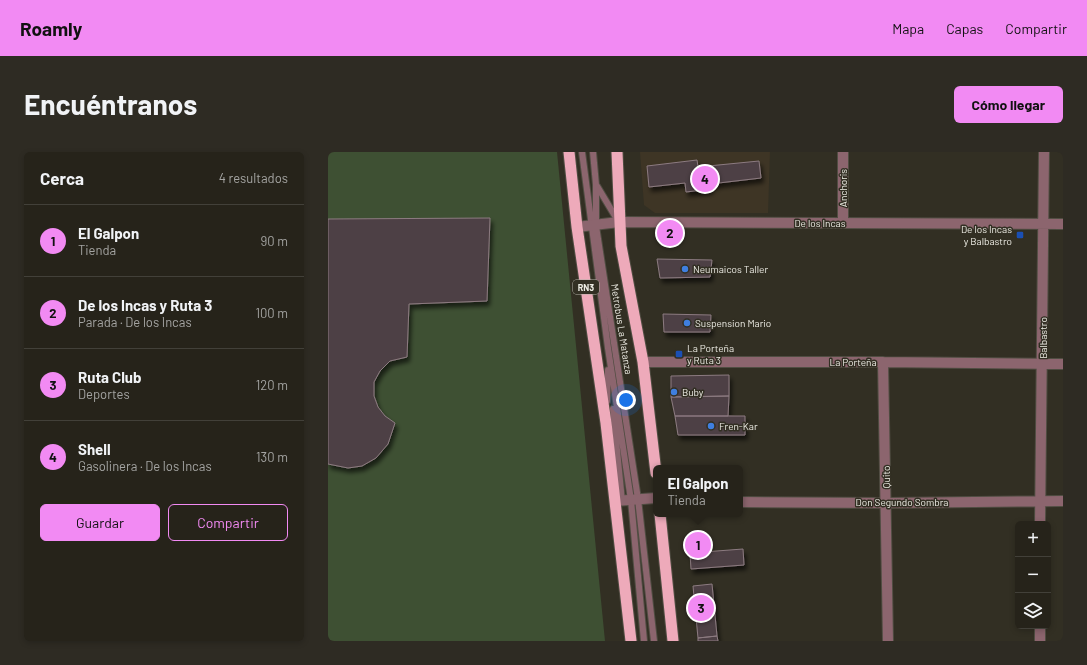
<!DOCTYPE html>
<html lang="es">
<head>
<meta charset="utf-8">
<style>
	:root { --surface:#26231a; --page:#2e2b23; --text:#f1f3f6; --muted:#a4a4a2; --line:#424039; --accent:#f28af3 }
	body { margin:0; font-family:Barlow,sans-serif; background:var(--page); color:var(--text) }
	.controls { position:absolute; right:12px; bottom:12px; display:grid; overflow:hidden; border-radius:6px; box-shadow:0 2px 6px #0003 }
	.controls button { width:36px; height:36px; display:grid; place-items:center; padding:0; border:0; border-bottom:1px solid var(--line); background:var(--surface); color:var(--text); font:20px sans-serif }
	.you { position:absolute; left:298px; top:248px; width:14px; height:14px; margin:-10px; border:3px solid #fff; border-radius:50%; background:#1a73e8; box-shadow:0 0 0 6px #1a73e833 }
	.badge { display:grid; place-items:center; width:26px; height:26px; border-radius:50%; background:var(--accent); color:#111; font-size:13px; font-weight:700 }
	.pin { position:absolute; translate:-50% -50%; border:2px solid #fff; box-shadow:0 1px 4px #0006 }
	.popup { position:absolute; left:325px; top:313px; width:90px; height:52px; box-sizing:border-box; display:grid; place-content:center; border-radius:6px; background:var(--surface); filter:drop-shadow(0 1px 3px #0005); font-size:13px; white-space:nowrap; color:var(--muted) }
	.popup b { font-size:15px; color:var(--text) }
	.popup::after { content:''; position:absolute; left:50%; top:100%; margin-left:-8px; border:8px solid transparent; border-top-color:var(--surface) }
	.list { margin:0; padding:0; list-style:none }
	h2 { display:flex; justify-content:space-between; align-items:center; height:52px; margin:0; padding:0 16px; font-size:17px }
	h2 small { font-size:13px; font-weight:400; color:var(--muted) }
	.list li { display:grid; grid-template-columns:26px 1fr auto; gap:12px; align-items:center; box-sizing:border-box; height:72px; padding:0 16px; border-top:1px solid var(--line) }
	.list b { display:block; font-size:15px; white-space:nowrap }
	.list p { margin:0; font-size:13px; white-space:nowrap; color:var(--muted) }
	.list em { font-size:13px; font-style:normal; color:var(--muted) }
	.actions { display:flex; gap:8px; padding:12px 16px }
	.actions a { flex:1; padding:9px 0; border:1px solid var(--accent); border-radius:6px; text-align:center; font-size:14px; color:var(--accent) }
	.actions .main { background:var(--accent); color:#111 }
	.icon { flex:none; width:22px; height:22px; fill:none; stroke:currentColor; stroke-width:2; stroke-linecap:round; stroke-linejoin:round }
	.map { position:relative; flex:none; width:735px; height:489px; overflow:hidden; border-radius:6px }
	header { display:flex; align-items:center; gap:24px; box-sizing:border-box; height:56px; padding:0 20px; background:var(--accent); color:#111 }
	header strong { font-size:19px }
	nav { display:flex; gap:22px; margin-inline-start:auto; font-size:14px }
	.intro { display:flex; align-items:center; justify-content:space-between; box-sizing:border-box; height:96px; padding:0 24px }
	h1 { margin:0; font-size:28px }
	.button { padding:10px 18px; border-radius:6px; background:var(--accent); color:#111; font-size:14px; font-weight:700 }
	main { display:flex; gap:24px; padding:0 24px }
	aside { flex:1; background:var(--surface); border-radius:6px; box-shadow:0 2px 6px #0003 }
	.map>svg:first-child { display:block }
	.commercial { fill:#3e3525 }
	.green { fill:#3e5033 }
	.building { fill:#4e4044; stroke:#8c7b81; filter:url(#shadow) }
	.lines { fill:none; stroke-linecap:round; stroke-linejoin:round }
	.service-casing { stroke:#504d42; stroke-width:8 }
	.minor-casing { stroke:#504d42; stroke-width:12 }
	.trunk-casing { stroke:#504d42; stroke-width:13 }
	.service { stroke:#8c656e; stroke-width:6 }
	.minor { stroke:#8c656e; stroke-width:10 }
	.trunk { stroke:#eeaaba; stroke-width:11 }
	.transit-dot { fill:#1a4fb4; stroke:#322f23; stroke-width:1.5 }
	.shop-dot { fill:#3f7fe0; stroke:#322f23; stroke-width:1.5 }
	.labels { text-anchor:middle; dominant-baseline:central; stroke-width:3; stroke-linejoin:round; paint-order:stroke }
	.shield { fill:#322f23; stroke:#b5b3aa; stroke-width:1 }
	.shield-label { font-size:9px; font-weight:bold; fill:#edece4 }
	.street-label { font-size:10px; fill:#edece4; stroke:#322f23 }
	.poi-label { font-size:10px; fill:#edece4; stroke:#322f23; text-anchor:start }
</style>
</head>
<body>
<header>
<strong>Roamly</strong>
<nav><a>Mapa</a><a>Capas</a><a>Compartir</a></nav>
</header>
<div class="intro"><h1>Encuéntranos</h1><a class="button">Cómo llegar</a></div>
<main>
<aside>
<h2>Cerca<small>4 resultados</small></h2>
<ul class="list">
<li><span class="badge">1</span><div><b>El Galpon</b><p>Tienda</p></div><em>90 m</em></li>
<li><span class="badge">2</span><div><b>De los Incas y Ruta 3</b><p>Parada · De los Incas</p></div><em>100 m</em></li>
<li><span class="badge">3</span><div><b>Ruta Club</b><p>Deportes</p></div><em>120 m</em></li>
<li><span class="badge">4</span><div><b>Shell</b><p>Gasolinera · De los Incas</p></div><em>130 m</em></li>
</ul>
<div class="actions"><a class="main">Guardar</a><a>Compartir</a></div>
</aside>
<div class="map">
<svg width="735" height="489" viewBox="0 0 735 489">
	<defs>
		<filter id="shadow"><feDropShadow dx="2.5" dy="4.5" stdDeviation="2" flood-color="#0009"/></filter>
	</defs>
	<rect width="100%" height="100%" fill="#322f23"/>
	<path class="commercial" d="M312 0H442L440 61H327L316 53Z"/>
	<path class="green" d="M0 0H229L277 489H0Z"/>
	<path class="building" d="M369 8 370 15 431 9 433 26 382 32V37L358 40 357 31 321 35 319 14Z
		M162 66 159 149 81 152 79 205 62 209 52 219 46 230V244L50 255 57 264 67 271 60 292 48 306 34 314 20 316 0 312V67Z
		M329 107 384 108 382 125 332 126Z
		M335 162 383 163 382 180H336Z
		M401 223V244L343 245V224Z
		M401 244 400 264H347L343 245Z
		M347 264H417V283H350Z
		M378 386 380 399 362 401 361 387Z
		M415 397 416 413 363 417 362 401Z
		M384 432 389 484 370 486 365 434Z
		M389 484 390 489H370V486Z"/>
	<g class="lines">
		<g class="service-casing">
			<path id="service" d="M254 0 280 196 303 348 316 489
				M265 0 268 33V74L310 347 326 489
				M269 34 290 69
				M279 249 280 218
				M285 257 294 349"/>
		</g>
		<g class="minor-casing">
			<path id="minor" d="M515 0V71
				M249 75 291 70 735 72
				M315 210H555L735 212
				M555 210 560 489
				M287 349 328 346
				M412 350 558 351 735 349
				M712 372 716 0
				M712 489V474"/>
		</g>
		<g class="trunk-casing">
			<path id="trunk" d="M241 0 249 75 278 271 303 489
				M289 0 293 94 315 210 328 321
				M332 362 345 489"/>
		</g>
		<use href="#service" class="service"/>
		<use href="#minor" class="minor"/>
		<use href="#trunk" class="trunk"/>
	</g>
	<g class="transit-dot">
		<rect x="688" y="79" width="8" height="8" rx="2"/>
		<rect x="347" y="198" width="8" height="8" rx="2"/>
	</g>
	<g class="shop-dot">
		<circle cx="357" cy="117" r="4"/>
		<circle cx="359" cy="171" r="4"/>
		<circle cx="346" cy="240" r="4"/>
		<circle cx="383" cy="274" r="4"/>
	</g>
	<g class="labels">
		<rect class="shield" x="245" y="128" width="26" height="14" rx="3"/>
		<g class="shield-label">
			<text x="258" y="135">RN3</text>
		</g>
		<g class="street-label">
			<text transform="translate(515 36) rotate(-90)">Anchoris</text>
			<text x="492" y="71">De los Incas</text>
			<text transform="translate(294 177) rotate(81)">Metrobus La Matanza</text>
			<text transform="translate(715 186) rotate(-90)">Balbastro</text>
			<text x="525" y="210">La Porteña</text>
			<text transform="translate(558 325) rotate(-91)">Quito</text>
			<text x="574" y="350">Don Segundo Sombra</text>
		</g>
		<g class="poi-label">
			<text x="684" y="77" text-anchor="end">De los Incas<tspan x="684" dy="12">y Balbastro</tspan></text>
			<text x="365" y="117">Neumaicos Taller</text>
			<text x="367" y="171">Suspension Mario</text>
			<text x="359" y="196">La Porteña<tspan x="359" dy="12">y Ruta 3</tspan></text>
			<text x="354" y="240">Buby</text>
			<text x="391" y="274">Fren-Kar</text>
		</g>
	</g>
</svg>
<div class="controls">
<button>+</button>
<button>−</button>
<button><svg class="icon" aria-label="layers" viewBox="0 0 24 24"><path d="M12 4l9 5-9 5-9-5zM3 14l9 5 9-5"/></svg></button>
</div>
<div class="you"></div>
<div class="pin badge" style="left:370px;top:393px">1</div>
<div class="popup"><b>El Galpon</b>Tienda</div>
<div class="pin badge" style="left:342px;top:81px">2</div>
<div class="pin badge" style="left:373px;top:456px">3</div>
<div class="pin badge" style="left:377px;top:27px">4</div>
</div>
</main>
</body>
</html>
